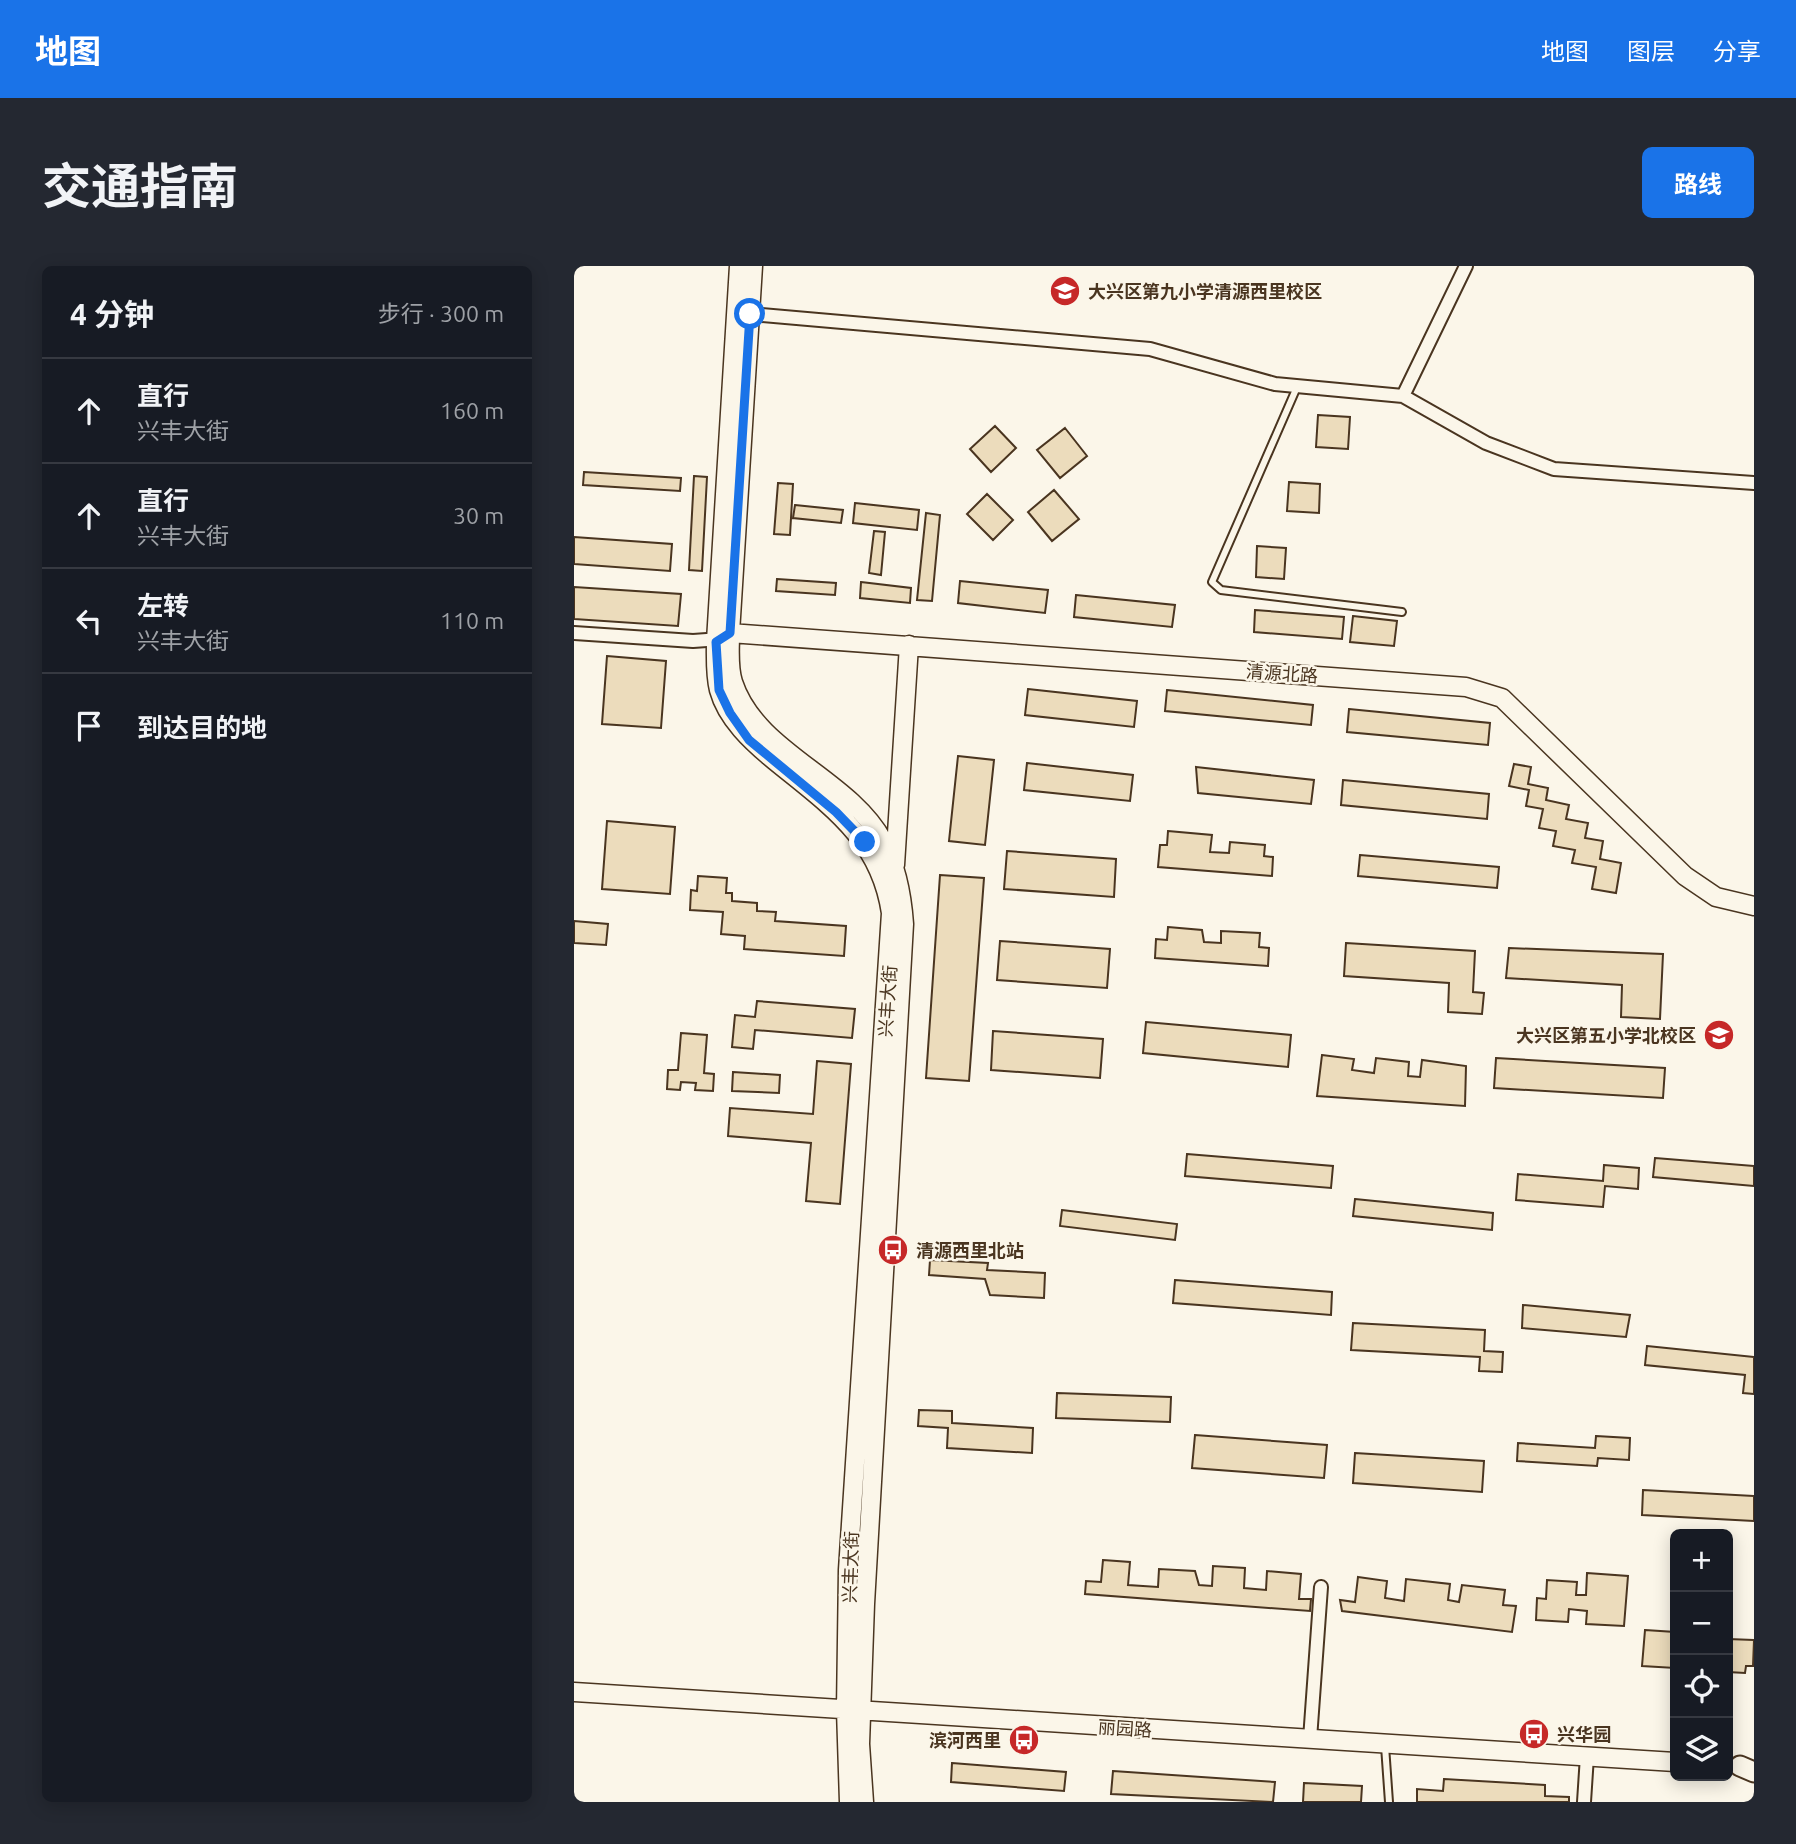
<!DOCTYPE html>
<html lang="zh">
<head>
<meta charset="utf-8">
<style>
	:root { --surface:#171b24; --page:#242831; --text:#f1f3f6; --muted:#9ea1a6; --line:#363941; --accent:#1a73e8 }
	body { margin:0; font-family:Ubuntu,"Noto Sans SC",sans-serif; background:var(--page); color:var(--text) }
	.controls { position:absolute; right:21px; bottom:21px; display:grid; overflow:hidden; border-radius:10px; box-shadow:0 4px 18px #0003 }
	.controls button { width:63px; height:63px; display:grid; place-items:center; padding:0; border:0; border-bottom:2px solid var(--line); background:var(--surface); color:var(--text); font:35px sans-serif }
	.stop { position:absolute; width:21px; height:21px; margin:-16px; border:5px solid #1a73e8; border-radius:50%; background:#fff }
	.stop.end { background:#1a73e8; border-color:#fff; box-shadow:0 2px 7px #0008 }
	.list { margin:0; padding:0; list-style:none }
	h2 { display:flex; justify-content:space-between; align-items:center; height:91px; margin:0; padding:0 28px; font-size:30px }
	h2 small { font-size:23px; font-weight:400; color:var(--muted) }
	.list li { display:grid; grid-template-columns:46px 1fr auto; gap:21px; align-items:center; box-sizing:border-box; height:105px; padding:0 28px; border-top:2px solid var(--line) }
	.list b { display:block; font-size:26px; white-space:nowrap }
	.list p { margin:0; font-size:23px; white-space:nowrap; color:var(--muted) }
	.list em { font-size:23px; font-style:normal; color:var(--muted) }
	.icon { flex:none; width:38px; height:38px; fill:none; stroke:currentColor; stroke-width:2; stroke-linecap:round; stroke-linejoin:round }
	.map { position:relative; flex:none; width:1180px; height:1536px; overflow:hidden; border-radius:10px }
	header { display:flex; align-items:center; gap:42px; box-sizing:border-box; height:98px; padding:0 35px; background:var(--accent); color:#fff }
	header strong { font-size:33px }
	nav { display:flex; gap:38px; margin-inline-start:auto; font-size:24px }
	.intro { display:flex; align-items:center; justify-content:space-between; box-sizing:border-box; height:168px; padding:0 42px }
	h1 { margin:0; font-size:49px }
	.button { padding:18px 32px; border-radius:10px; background:var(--accent); color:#fff; font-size:24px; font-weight:700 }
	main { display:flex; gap:42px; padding:0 42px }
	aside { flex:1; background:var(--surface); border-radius:10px; box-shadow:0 4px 18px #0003 }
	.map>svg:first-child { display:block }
	.building { fill:#ecdcbc; stroke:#4a3520; stroke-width:2 }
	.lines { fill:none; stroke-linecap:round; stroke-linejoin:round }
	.lane-casing { stroke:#4a3520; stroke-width:10 }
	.street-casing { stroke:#4a3520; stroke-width:16 }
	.secondary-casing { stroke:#4a3520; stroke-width:21 }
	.primary-casing { stroke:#4a3520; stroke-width:23 }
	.lane { stroke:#fbf6e9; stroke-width:6 }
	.street { stroke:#fbf6e9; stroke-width:12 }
	.secondary { stroke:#fbf6e9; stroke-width:18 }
	.primary { stroke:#fbf6e9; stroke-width:19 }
	.route { stroke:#1a73e8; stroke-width:9 }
	.labels { text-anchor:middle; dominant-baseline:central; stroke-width:5; stroke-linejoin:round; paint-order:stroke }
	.poi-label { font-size:18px; font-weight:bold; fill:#4a3520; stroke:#fbf6e9; text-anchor:start }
	.street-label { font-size:18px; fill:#4a3520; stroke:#fbf6e9 }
</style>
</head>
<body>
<header>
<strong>地图</strong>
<nav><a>地图</a><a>图层</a><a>分享</a></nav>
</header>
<div class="intro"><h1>交通指南</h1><a class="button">路线</a></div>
<main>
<aside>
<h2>4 分钟<small>步行 · 300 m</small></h2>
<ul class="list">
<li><svg class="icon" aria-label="ahead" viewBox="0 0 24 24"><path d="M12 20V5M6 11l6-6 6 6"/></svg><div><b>直行</b><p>兴丰大街</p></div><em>160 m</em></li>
<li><svg class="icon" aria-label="ahead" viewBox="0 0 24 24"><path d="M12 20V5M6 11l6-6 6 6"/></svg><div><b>直行</b><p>兴丰大街</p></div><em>30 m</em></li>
<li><svg class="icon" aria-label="left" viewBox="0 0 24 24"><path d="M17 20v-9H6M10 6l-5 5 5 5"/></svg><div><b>左转</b><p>兴丰大街</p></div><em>110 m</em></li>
<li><svg class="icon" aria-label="arrive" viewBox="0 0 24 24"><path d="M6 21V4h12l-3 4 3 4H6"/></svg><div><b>到达目的地</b></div></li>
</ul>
</aside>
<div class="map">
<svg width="1180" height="1536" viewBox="0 0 1180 1536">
	<rect width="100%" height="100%" fill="#fbf6e9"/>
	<path class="building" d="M744 149 776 151 774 183 742 181Z
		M421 160 442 182 417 206 396 183Z
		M491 162 513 190 486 212 463 184Z
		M10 206 107 212 106 225 9 219Z
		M120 210 133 211 128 305 115 304Z
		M715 216 746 218 745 247 713 245Z
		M204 217 219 218 216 269 200 268Z
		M480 224 505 253 478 275 454 246Z
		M413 228 439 254 419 274 393 248Z
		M281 237 345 244 343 264 279 257Z
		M221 239 269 244 267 257 219 252Z
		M352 247 366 249 358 335 343 334Z
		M300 265 311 266 307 309 295 307Z
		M0 271 98 278 96 305 0 298Z
		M683 280 712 282 710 313 682 311Z
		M203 313 262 317 261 329 202 325Z
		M386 315 474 324 471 347 384 337Z
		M287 316 337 322 336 337 286 332Z
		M0 321 107 328 104 360 0 353Z
		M502 329 601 339 598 361 500 351Z
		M681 344 770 351 768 373 680 366Z
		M779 350 823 355 820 380 776 376Z
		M33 390 92 395 87 462 28 458Z
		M454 423 563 435 560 461 451 449Z
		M593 424 739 439 737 459 591 445Z
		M775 443 916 457 914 479 773 466Z
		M384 490 420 494 411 579 375 575Z
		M453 497 559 509 556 535 450 524Z
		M940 498 957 501 954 518 974 522 972 534 995 539 992 553 1014 557 1011 572 1029 575 1026 593 1047 597 1042 627 1018 623 1022 601 998 597 1001 584 979 580 982 565 965 562 969 543 952 540 955 524 935 520Z
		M622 501 740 514 737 538 624 527Z
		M769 514 915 528 913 553 767 539Z
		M33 555 101 561 96 628 28 623Z
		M594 565 638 569 636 586 655 587 656 576 691 579 690 590 699 591 698 610 584 601 586 579H593Z
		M433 585 542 593 540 631 430 623Z
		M786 589 925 601 923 622 784 610Z
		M366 609 410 612 395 815 352 812Z
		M124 610 153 612 152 627H158V635L183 637V645L202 646 201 655 272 660 270 690 170 683 171 670 147 668 149 646 116 644 117 624 123 625Z
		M0 655 34 658 32 679 0 677Z
		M594 661 628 664 630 676 647 677V665L686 667 685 681 695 682 694 700 581 692 582 673 593 674Z
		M426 675 536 683 533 722 423 714Z
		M772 677 901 685 899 726 910 727 908 748 874 746 875 717 770 710Z
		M935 682 1089 688 1086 753 1047 751 1048 719 932 712Z
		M183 735 281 743 278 772 181 764 179 783 158 781 161 749 181 751Z
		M572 756 717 769 714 801 569 787Z
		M419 765 529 773 526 812 417 804Z
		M107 767 133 769 130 807 140 808 139 825 121 824 122 817 107 816 106 824 93 823 94 804H104Z
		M748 789 780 793 778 804 800 807 802 792 835 796 834 810 846 811 848 794 892 800 891 840 743 830Z
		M922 792 1091 802 1089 832 920 822Z
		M243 795 277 798 266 938 232 935 237 877 154 870 156 842 239 848Z
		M159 806 206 809 205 827 158 825Z
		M613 888 759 900 757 922 611 910Z
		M1081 892 1180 900V920L1079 911Z
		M1030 899 1065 902 1064 923 1031 920 1029 941 942 934 944 908 1029 915Z
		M781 933 919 947 918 964 779 950Z
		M488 944 603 958 601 974 486 960Z
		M356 994 414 997 413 1004 471 1007 470 1032 416 1029 411 1013 355 1009Z
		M601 1014 758 1026 757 1049 599 1037Z
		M949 1039 1056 1049 1052 1071 948 1062Z
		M779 1057 911 1064 910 1085 929 1086 928 1106 905 1105 906 1091 777 1084Z
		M1073 1080 1180 1091V1128L1169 1127 1171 1109 1071 1099Z
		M483 1127 597 1131 596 1156 482 1152Z
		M345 1144 378 1145V1157L459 1162 458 1187 373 1182 374 1162 344 1160Z
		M621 1169 753 1179 750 1212 618 1202Z
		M1022 1170 1056 1172 1055 1194 1024 1192 1023 1200 943 1195 944 1177 1021 1182Z
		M781 1187 910 1195 908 1226 779 1217Z
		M1069 1224 1180 1230V1255L1068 1249Z
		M529 1294 556 1296 554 1319 584 1321 585 1303 621 1305 625 1319 638 1320 639 1300 671 1302 670 1322 692 1324 693 1305 727 1308 725 1333H737L736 1345 511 1328 512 1315 527 1316Z
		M1013 1307 1054 1310 1050 1360 1012 1358 1013 1345 995 1343 994 1356 962 1354 963 1332 972 1333 973 1314 1003 1316 1002 1329H1012Z
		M784 1311 813 1315 811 1332 830 1335 832 1313 876 1318 874 1334 885 1336 888 1319 931 1324 929 1339 942 1340 938 1366 768 1345 766 1334 781 1336Z
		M1071 1364 1101 1366V1402L1068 1400Z
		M1154 1373 1180 1374 1179 1400H1172L1171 1407 1154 1406Z
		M378 1497 492 1506 490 1525 377 1516Z
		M539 1505 701 1516 699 1536 537 1528Z
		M870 1513 971 1519V1530L995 1531V1536H843V1523L869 1525Z
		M730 1517 788 1520 787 1536H729Z"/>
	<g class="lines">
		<g class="lane-casing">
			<path id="lane" d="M723 121 638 316 647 324 828 346
				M811 1480 815 1536"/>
		</g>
		<g class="street-casing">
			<path id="street" d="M176 48 576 83 701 118 829 130 912 177 980 203 1180 217
				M829 130 892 0
				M0 367 119 375 147 373
				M736 1473 747 1321
				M1010 1536 1013 1490"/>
		</g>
		<g class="secondary-casing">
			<path id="secondary" d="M165 0 142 375C142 391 141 409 145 424 153 453 178 476 200 494 255 539 306 572 317 647L274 1304 272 1444 275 1536
				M179 0 156 367C156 383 154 401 159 416 182 487 274 511 309 575 323 601 328 629 330 658L291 1338 286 1478 290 1536
				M156 367 892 421 928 432 1111 610 1142 631 1180 640
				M321 599 335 379
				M0 1426 1101 1496"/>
		</g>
		<g class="primary-casing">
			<path id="primary" d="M1166 1500 1180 1506"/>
		</g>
		<use href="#lane" class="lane"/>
		<use href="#street" class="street"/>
		<use href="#secondary" class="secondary"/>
		<use href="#primary" class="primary"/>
	</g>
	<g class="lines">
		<path class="route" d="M176 48 156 367 142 376 145 424 156 447 175 474 262 546 291 576"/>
	</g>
	<defs>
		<g id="school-disc" transform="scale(1.575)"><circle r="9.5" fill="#c62828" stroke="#fbf6e9"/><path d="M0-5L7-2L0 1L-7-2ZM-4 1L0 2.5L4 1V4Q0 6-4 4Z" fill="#fff"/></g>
		<g id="bus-disc" transform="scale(1.575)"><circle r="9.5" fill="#c62828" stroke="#fbf6e9"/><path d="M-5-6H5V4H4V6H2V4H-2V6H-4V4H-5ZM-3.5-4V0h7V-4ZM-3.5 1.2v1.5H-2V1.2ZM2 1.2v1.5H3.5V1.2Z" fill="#fff"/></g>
	</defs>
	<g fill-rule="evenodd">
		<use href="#school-disc" x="491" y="25"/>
		<use href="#school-disc" x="1145" y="769"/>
		<use href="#bus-disc" x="319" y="984"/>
		<use href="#bus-disc" x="960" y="1468"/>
		<use href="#bus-disc" x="450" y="1474"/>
	</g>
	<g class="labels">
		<g class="poi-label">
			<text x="514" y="25">大兴区第九小学清源西里校区</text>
			<text x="1122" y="769" text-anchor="end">大兴区第五小学北校区</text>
			<text x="342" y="984">清源西里北站</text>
			<text x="983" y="1468">兴华园</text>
			<text x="427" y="1474" text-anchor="end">滨河西里</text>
		</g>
		<g class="street-label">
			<text transform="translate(708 407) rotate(4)">清源北路</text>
			<text transform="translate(313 735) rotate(-86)">兴丰大街</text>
			<text transform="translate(276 1301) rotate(-88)">兴丰大街</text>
			<text transform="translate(551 1462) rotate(4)">丽园路</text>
		</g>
	</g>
</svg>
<div class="controls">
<button>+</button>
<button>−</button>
<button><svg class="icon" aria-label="locate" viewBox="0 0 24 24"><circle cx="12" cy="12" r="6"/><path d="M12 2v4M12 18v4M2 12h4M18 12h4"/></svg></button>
<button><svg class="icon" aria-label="layers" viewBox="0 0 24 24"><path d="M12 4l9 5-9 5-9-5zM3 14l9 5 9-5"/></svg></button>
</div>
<div class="stop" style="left:176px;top:48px"></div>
<div class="stop end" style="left:291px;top:576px"></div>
</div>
</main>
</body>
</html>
